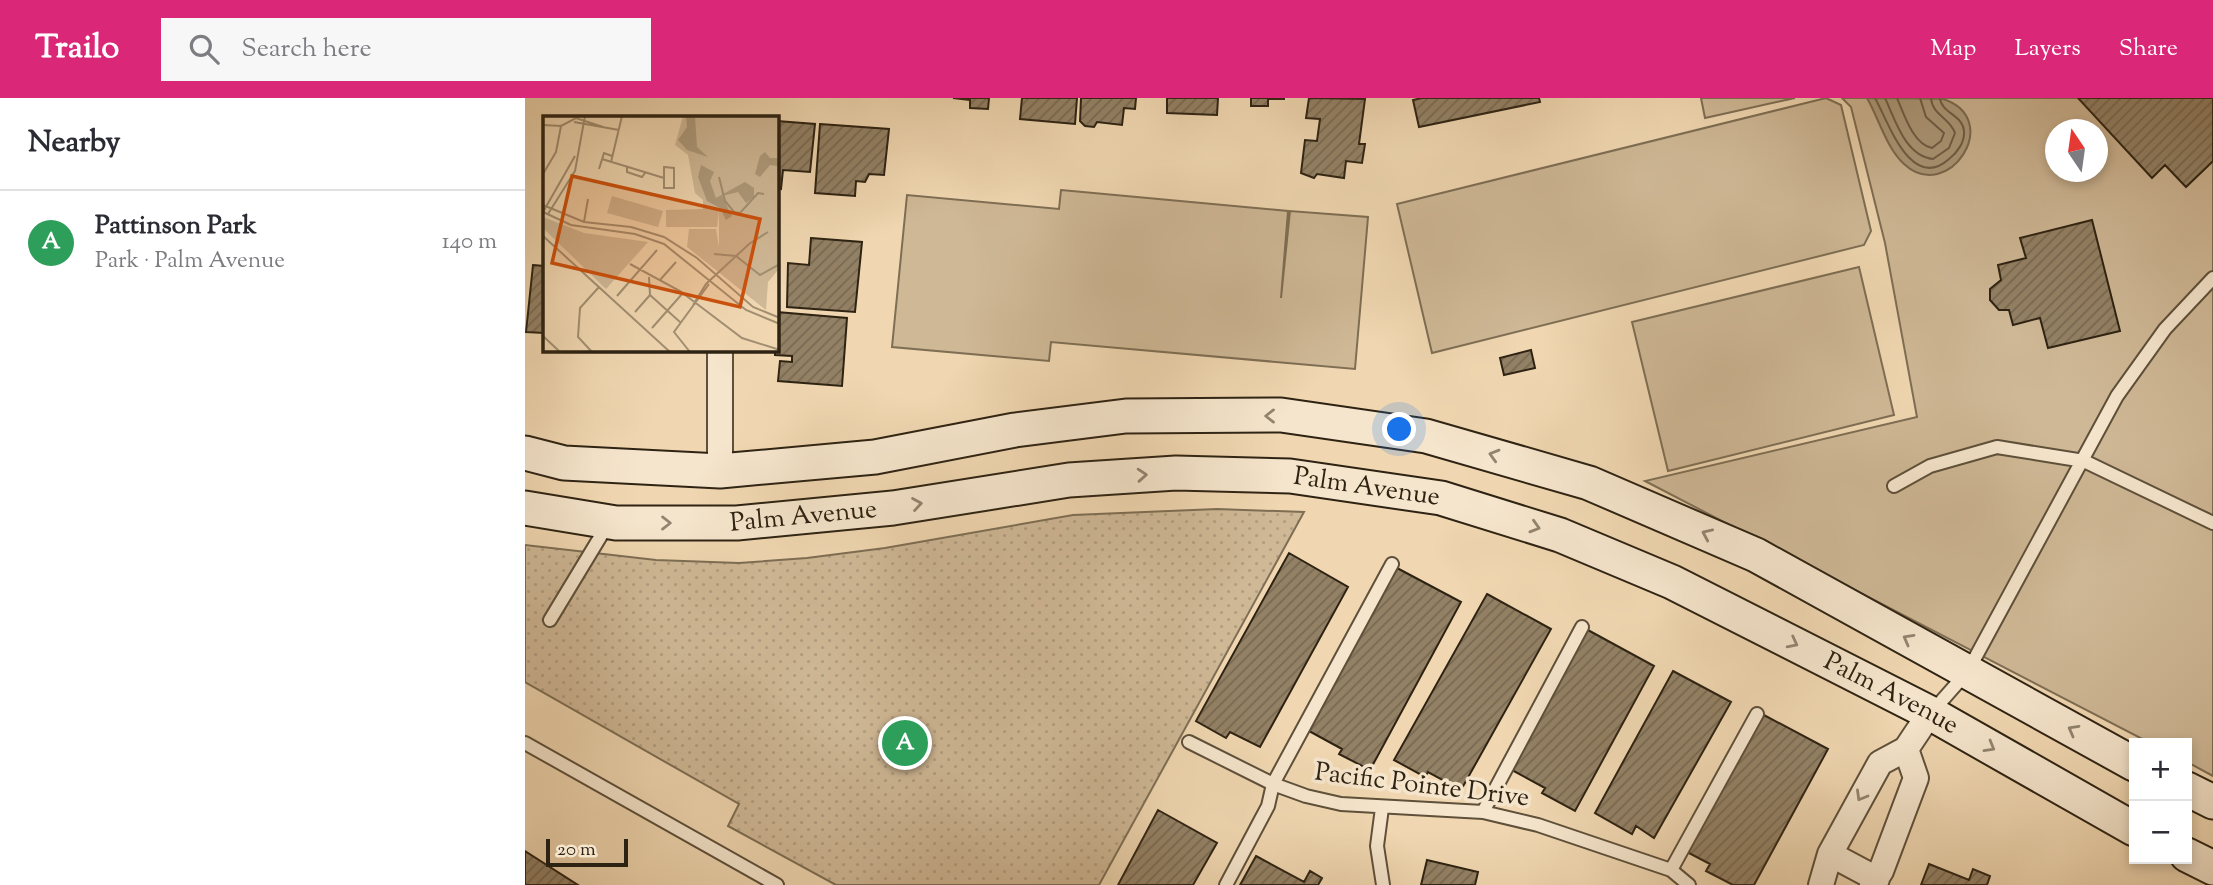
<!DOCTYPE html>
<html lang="en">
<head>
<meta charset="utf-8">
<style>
	:root { --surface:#fff; --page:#f7f7f7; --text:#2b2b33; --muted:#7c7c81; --line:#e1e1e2; --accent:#db2777 }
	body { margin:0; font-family:"Sorts Mill Goudy",serif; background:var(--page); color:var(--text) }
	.controls { position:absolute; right:21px; bottom:21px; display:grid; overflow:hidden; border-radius:0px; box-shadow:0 4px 10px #0003 }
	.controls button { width:63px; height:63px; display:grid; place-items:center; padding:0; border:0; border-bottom:2px solid var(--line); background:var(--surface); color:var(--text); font:35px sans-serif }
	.compass { position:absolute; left:1520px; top:21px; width:63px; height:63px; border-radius:50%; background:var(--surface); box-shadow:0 4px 10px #0003; rotate:347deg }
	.scale { position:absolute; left:21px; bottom:18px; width:82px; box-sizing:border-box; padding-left:7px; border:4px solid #2e2313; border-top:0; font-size:19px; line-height:24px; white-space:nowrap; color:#2e2313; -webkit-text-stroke:5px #f5e5cc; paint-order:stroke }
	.you { position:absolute; left:875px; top:332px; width:24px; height:24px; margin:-18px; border:5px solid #fff; border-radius:50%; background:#1a73e8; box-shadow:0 0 0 10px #1a73e833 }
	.badge { display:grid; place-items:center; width:46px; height:46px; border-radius:50%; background:var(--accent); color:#fff; font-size:23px; font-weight:700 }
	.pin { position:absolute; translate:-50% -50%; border:4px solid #fff; box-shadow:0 2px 7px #0006 }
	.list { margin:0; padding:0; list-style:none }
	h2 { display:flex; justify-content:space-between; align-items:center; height:91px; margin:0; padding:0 28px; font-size:30px }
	h2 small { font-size:23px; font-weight:400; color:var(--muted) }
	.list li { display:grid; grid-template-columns:46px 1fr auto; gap:21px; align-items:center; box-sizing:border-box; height:105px; padding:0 28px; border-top:2px solid var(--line) }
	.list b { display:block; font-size:26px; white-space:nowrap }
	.list p { margin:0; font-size:23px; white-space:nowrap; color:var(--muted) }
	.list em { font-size:23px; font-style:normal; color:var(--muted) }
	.icon { flex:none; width:38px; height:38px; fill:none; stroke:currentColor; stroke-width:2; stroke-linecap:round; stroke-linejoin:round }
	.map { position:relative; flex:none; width:1688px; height:787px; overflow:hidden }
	header { display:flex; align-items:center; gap:42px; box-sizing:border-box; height:98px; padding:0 35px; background:var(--accent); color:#fff }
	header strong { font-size:33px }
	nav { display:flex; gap:38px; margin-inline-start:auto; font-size:24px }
	.search { width:490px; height:63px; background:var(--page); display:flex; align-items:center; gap:18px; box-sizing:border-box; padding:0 24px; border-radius:0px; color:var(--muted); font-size:26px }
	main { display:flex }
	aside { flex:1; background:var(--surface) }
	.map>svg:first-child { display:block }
	.green { fill:#cfb896; stroke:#7e6e54; stroke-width:2; fill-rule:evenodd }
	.park { fill:url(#park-dots); stroke:#7e6e54; stroke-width:2 }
	.water { fill:#ae9a7b; stroke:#7b6a51; stroke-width:2 }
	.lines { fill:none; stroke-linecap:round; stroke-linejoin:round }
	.shore { stroke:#6e5e47; stroke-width:2 }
	.building { fill:url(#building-hatch); stroke:#2e2313; stroke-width:2 }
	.lane-casing { stroke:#5e503a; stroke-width:16 }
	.street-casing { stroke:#5e503a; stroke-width:28 }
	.secondary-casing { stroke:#2e2313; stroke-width:37 }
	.lane { stroke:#f5e5cc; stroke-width:12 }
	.street { stroke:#f5e5cc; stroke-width:24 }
	.secondary { stroke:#f5e5cc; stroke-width:33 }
	.oneway { stroke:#928470 }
	.labels { text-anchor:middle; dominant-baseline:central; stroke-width:7; stroke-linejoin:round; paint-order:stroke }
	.street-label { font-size:26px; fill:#2e2313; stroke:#f5e5cc }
	.inset-road { fill:none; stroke:#a28f72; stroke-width:2 }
	.view { fill:#cc510d; fill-opacity:0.15; stroke:#cc510d; stroke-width:3.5 }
	.inset-edge { fill:none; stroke:#2e2313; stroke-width:3.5 }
</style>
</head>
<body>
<header>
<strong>Trailo</strong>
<div class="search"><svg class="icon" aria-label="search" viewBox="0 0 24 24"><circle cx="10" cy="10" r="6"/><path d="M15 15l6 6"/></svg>Search here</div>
<nav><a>Map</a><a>Layers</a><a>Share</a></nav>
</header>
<main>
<aside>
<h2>Nearby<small></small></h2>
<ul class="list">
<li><span class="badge" style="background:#2e9e5b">A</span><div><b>Pattinson Park</b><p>Park · Palm Avenue</p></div><em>140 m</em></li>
</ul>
</aside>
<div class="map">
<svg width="1688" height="787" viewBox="0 0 1688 787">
	<defs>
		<pattern id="park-dots" width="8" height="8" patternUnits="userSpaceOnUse" patternTransform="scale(1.75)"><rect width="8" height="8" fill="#cfb896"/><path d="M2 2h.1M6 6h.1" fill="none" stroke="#b29e80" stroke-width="1.8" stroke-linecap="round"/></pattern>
		<pattern id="building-hatch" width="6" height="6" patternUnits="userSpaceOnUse" patternTransform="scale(1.75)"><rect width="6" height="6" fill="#938165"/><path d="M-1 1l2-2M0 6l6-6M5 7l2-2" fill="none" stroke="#786952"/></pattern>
	</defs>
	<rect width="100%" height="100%" fill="#f0d7b1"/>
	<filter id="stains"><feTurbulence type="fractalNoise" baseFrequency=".00286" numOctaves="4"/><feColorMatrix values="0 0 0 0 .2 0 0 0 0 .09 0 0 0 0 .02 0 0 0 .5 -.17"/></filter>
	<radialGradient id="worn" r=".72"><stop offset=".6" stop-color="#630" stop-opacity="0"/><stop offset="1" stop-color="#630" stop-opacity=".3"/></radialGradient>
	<path class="green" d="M1176 0H1270L1180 20Z
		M1301 0 1316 7 1346 133 1339 147 907 255 872 106Z
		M1317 0H1688V678L1662 664V645H1625L1120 383 1392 319 1360 145 1326 9ZM1531 32H1573V74H1531Z
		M536 92 763 113 756 200 765 113 843 119 830 271 526 244 524 263 367 249 382 97 534 111Z
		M1334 169 1369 317 1143 373 1107 224Z"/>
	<path class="park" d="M692 411 779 414 574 787H311L203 728 214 706 0 584V447L131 462 214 465 282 460 360 450 548 417Z"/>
	<path class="water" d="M1342 0C1359 0 1404 0 1418 1 1480 21 1423 107 1379 66 1361 49 1354 21 1342 0Z"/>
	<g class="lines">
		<path class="shore" d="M1350 0C1363 23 1386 95 1424 61 1432 55 1440 44 1439 33 1438 17 1416 15 1415 0
			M1360 0C1370 21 1380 58 1408 61L1424 50 1430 35C1425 20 1407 17 1406 0
			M1372 0C1379 16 1388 46 1407 50L1416 43 1419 35 1401 19 1395 0"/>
	</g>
	<path class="building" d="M428 0H464L463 11 445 10V2Z
		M497 0H552L550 26 495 21Z
		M556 0H611L610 11 599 10 597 27 572 24 569 29 560 28 555 23Z
		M642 0H693L692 17 642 15Z
		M726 0H759V1H743V8H726Z
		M784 0 840 1 834 46H840L837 65 821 63 819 80 792 76 789 80 776 75 780 42 792 43 795 21 781 20Z
		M897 0H1014L1015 4 894 29 888 2Z
		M1553 0H1688V63L1661 89 1640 67 1627 80Z
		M252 23 290 26 285 74 258 72 256 91 252 90Z
		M295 26 364 31 359 77 344 76 340 84 331 83 330 98 290 95Z
		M1567 122 1595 233 1523 250 1515 220 1488 227 1484 212H1474L1465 202V191L1476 182 1473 167 1501 160 1495 140Z
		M286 140 337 144 330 214 262 209 263 165 284 167Z
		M8 167 19 168V235L1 234Z
		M252 214 322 220 317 288 253 283 255 263 267 264V258L250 257V252H252Z
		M1006 252 1010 270 979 277 975 260Z
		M764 455 823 489 735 649 705 634 701 640 671 623Z
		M872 470 936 504 845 672 814 656 817 651 784 633Z
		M962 496 1026 531 936 692 903 674 900 679 869 662Z
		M1061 531 1129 568 1050 713 1017 695 1020 690 985 671Z
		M1148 573 1206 604 1129 740 1111 728 1107 736 1070 715Z
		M1237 616 1303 651 1229 787H1208L1181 773 1185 766 1162 754Z
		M633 712 692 745 668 787H593Z
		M0 753 53 787H0Z
		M731 758 779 784 785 773 797 780 793 787H715Z
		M902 762 953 774 950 787H896Z
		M1404 766 1444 782 1448 771 1465 778 1462 787H1396Z"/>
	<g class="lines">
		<g class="lane-casing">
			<path id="lane" d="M1369 388 1405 368 1472 349 1559 363 1688 425
				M25 522 83 426
				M1406 615 1443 573 1592 298 1640 231 1688 180
				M664 644 748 686 781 698 816 706 958 714 1013 727 1146 772 1164 787
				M0 645 252 787
				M857 710 852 748 858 787
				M958 714 1057 529
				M1146 772 1232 616
				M701 787 743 708 748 686 867 466"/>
		</g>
		<g class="street-casing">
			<path id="street" d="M195 373V252
				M1305 756 1352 781
				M1296 787 1305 756 1355 665 1381 651 1405 615
				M1347 787 1356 773 1391 680 1381 651"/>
		</g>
		<g class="secondary-casing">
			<g id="secondary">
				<path d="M0 355 39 365 195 373 350 359 490 332 601 318 756 317 901 338 1064 385 1231 457 1609 666"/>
				<path id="s1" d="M0 410 91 425H212L368 410 544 382 651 375 765 378 916 400 1035 437 1147 484 1405 615 1609 731"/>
				<path d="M1662 691 1688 704"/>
				<path d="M1662 757 1688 770"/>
			</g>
		</g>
		<use href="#lane" class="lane"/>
		<use href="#street" class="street"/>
		<use href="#secondary" class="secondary"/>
	</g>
	<defs><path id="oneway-chevron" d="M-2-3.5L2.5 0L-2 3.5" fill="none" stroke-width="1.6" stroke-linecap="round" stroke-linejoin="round" transform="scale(1.75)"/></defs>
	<g class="oneway">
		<use href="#oneway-chevron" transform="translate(745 318) rotate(-180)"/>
		<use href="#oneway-chevron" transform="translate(969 357) rotate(-164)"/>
		<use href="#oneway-chevron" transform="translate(617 377) rotate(-4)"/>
		<use href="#oneway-chevron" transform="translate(392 406) rotate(-9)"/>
		<use href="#oneway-chevron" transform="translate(141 425)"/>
		<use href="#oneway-chevron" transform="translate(1010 429) rotate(17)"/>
		<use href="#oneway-chevron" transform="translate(1182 436) rotate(-156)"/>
		<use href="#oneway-chevron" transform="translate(1383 541) rotate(-151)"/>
		<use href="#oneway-chevron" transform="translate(1268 545) rotate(27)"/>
		<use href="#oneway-chevron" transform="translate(1548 632) rotate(-151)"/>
		<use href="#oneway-chevron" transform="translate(1465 649) rotate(30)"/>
		<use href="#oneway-chevron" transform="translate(1336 698) rotate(120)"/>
	</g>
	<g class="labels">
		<g class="street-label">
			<text stroke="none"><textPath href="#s1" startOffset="847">Palm Avenue</textPath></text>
			<text stroke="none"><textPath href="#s1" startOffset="280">Palm Avenue</textPath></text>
			<text stroke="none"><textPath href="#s1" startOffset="1414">Palm Avenue</textPath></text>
			<text transform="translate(897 688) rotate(7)">Pacific Pointe Drive</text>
		</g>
	</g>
	<g transform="translate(18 18)">
		<rect width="236" height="236" fill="#f0d7b1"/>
		<path d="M140 0H236V153L225 166 223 194 144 131 146 113H173L176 131V95L174 111H123V94L160 93V84L152 77 145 39 132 29ZM69 80 120 95 115 111 64 97Z" fill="#cfb896"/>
		<path d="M0 101 41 117 105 126 63 173 0 112Z" fill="#cfb896"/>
		<path d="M143 0H152L154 31 165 41 144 34 135 24 144 11ZM222 36 227 42H236V59L234 50 227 49 217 61 212 58 217 40ZM158 49 171 56 167 65 173 82 202 66 211 72V81L203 87 195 76 179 80 189 100 183 104 177 92 164 85 155 61Z" fill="#ae9a7b"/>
		<path class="inset-road" d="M31 6 76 14M0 9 18 10 33 2 60 11M59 43 121 62M68 46 79 0M84 51V56L99 61 102 57M121 51 131 52V72H121ZM56 53 61 37 69 40M0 58 13 36 18 10M176 61 182 85 191 96 197 97 215 77 221 78M0 89 41 106 88 111 121 121 154 142 210 191 237 202M0 96 28 109 92 118 121 128 203 194 237 208M0 96 32 40M5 98 32 55 42 0M41 106 45 83M0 120 127 236M171 138 193 140 217 159 237 148M87 148 137 175 199 222 237 234M106 161 107 179 137 206M117 164 133 146M74 180 114 134M150 189 163 168 206 128 225 116M92 196 107 179M109 212 139 178M0 220 17 236M49 236 35 221 37 192 56 171M147 236 131 216 166 168"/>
		<path class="view" d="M29 60 217 103 197 191 9 147Z"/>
		<rect width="236" height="236" class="inset-edge"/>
	</g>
	<rect width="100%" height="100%" filter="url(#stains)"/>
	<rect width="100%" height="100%" fill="url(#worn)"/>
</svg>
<div class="controls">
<button>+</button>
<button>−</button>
</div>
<svg class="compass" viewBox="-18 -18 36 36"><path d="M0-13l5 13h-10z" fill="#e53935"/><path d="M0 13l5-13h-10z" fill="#7c7c81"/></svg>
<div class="scale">20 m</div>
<div class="you"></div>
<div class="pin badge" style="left:380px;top:645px;background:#2e9e5b">A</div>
</div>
</main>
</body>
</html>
